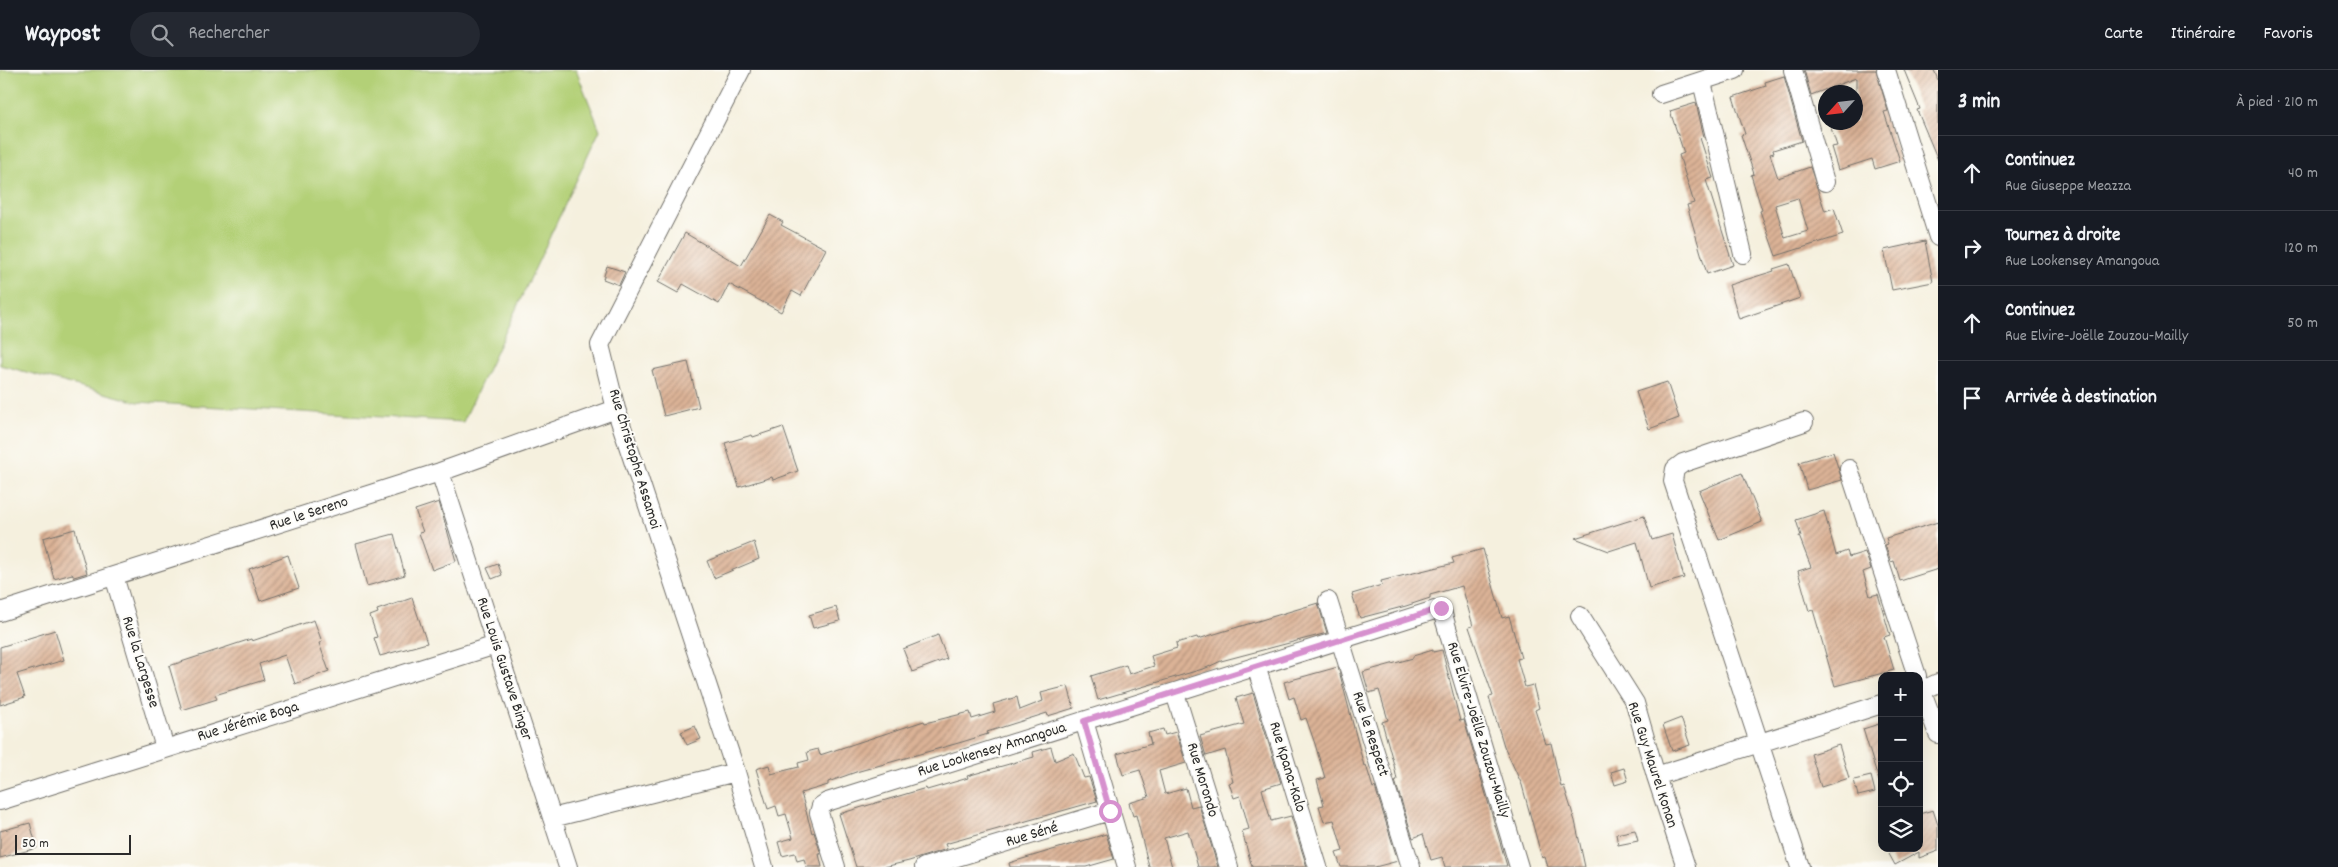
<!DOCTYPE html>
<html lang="fr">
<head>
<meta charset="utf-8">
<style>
	:root { --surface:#171b24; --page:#242831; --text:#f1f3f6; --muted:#9ea1a6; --line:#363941 }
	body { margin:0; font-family:Dekko,sans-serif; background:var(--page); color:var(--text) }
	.controls { position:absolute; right:15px; bottom:15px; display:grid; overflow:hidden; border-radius:10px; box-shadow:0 5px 20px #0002 }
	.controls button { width:45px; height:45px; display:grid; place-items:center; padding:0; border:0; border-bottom:1px solid var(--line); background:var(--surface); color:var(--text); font:25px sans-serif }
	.compass { position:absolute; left:1818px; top:15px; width:45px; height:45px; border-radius:50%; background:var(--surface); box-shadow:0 5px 20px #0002; rotate:243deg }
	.scale { position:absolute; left:15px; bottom:12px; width:116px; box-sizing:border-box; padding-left:5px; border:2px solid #2b2b2b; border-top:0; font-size:14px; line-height:18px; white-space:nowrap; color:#2b2b2b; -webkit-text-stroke:4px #fdfcf7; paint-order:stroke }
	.stop { position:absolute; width:15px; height:15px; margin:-11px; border:4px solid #d690ce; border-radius:50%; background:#fff }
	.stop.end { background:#d690ce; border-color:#fff; box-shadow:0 1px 5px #0008 }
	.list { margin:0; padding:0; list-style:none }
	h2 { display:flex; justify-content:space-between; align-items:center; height:65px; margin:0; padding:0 20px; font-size:21px }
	h2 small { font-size:16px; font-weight:400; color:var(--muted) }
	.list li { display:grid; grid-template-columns:32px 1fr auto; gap:15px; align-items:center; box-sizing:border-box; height:75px; padding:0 20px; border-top:1px solid var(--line) }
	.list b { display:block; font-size:19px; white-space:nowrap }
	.list p { margin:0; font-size:16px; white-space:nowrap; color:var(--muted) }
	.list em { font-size:16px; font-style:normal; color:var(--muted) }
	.icon { flex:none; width:28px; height:28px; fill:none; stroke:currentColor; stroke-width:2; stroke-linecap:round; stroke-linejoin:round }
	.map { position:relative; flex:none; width:1938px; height:797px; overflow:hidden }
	header { display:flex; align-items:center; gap:30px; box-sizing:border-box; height:70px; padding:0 25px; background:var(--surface); border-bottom:1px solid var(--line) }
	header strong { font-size:24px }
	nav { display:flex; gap:28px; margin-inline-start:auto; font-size:18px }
	.search { width:350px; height:45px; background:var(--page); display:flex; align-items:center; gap:12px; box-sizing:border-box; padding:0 18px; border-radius:28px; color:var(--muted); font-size:19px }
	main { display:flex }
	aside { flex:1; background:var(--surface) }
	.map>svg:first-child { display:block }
	.grass { fill:#b3d077; stroke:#6f7e51 }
	.building { fill:url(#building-hatch); fill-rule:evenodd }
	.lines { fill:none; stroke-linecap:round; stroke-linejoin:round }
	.minor-casing { stroke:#72706a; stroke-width:20 }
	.minor { stroke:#fff; stroke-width:18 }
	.route { stroke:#d690ce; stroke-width:6 }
	.labels { text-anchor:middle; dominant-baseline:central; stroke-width:4; stroke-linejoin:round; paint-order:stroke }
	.street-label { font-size:16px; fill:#2b2b2b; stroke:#fdfcf7 }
</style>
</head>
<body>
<header>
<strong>Waypost</strong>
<div class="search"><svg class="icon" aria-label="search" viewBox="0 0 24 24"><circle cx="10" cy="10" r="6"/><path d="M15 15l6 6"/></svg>Rechercher</div>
<nav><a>Carte</a><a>Itinéraire</a><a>Favoris</a></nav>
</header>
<main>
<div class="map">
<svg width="1938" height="797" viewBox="0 0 1938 797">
	<defs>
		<pattern id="building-hatch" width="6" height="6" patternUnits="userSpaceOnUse" patternTransform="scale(1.25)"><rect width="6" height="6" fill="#dcb397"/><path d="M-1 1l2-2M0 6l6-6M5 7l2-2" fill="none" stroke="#b3927b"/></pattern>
	</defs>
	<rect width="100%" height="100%" fill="#fdfcf7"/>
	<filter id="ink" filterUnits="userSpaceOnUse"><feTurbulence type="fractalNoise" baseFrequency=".02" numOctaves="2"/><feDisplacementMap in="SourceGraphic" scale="10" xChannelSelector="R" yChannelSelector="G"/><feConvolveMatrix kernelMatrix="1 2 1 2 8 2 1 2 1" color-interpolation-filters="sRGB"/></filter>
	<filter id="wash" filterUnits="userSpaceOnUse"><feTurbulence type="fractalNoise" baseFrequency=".0096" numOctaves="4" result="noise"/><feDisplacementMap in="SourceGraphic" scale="20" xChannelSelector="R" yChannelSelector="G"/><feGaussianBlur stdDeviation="1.12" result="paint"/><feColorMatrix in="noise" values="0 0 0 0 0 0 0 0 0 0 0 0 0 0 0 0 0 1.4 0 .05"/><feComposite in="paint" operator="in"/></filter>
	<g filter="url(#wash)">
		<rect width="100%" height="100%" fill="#f5f0de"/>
		<path class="grass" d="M0 0H576L600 60 463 352 138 332 0 295Z"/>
		<g id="blocks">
			<path class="building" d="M1804 0H1876L1888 41 1884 42 1900 91 1875 99 1872 89 1838 100 1831 77 1837 76 1829 52H1856V8L1811 25Z
				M1904 0H1934L1938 10V90L1917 40 1920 39Z
				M1784 6 1802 71 1773 80 1774 83 1770 84 1778 108 1810 97 1825 141 1834 138 1843 165 1776 186 1760 141 1762 140 1751 105 1754 104 1741 65 1745 64 1733 27 1766 16 1765 12ZM1798 128 1808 161 1785 168 1775 135Z
				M1696 33 1704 67 1700 68 1713 108 1706 110 1733 195 1707 204 1687 135 1694 133 1679 85 1684 83 1670 41Z
				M770 145 783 152 781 155 826 179 801 226 792 221 781 242 729 214 719 234 683 214 678 223 658 212 685 163 741 196Z
				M1925 171 1933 212 1892 220 1884 180Z
				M1789 194 1800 228 1739 249 1729 215 1774 201 1773 199Z
				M607 196 625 202 619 215 603 209Z
				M688 292 699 337 664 346 652 300Z
				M1667 312 1679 348 1649 359 1636 322Z
				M783 357 798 401 773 410 772 407 739 417 725 373 752 365 753 367Z
				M1833 382 1842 410 1807 420 1799 392Z
				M1742 403 1762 452 1719 470 1699 421Z
				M439 432 456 491 432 500 419 463 423 462 415 440Z
				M1824 441 1836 485 1847 481 1849 487 1865 482 1871 499 1863 502 1870 526 1878 524 1890 565 1884 567 1894 600 1835 616 1813 540 1809 541 1798 501 1811 497 1799 466H1801L1796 450Z
				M1644 446 1652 470 1672 464 1684 508 1649 518 1637 472 1609 481 1575 468Z
				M1938 452V499L1900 511 1894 491 1891 492 1885 475 1888 474 1886 468Z
				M75 459 87 503 74 507 72 504 54 509 43 468Z
				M394 464 405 505 367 516 356 474Z
				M754 472 759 489 714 508 707 491Z
				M1483 479 1502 548 1509 546 1521 588 1517 589 1525 617 1533 615 1539 638 1535 640 1546 674 1551 673 1561 717 1564 716 1575 751 1585 797H1548L1545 787 1542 788 1522 715 1504 676 1489 627 1493 626 1469 557 1473 556 1462 516 1430 525V528L1406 536 1360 548 1352 524 1382 515 1381 511 1454 493 1452 488Z
				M288 485 299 518 260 531 249 499Z
				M498 494 502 505 492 509 487 498Z
				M412 528 427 573 380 586 374 568 377 567 370 546 378 543 377 540Z
				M1318 533 1327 563 1221 591 1206 598 1098 630 1091 606 1126 595 1129 604 1154 596 1151 586 1177 578 1176 573 1197 567 1198 569Z
				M836 537 840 551 813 558 809 545Z
				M314 550 322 572 319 573 329 601 295 614 285 585 259 594 264 610 215 625 217 629 182 640 169 596 251 569 252 571Z
				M55 560 64 590 17 604 25 627 0 635V577Z
				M938 565 947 589 912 602 903 579Z
				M1433 580V582L1442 580 1460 651 1464 650 1507 796 1445 797 1442 787 1431 790 1423 764 1413 768 1395 711 1397 710 1394 695 1382 652 1388 650 1379 620 1369 623 1363 602 1413 588V586Z
				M1338 597 1364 696 1366 695 1373 718 1375 717 1398 791 1375 797H1341L1336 783 1343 781 1334 750 1324 752 1319 736 1324 735 1317 710 1325 708 1315 674 1306 648 1301 650 1294 627 1289 629 1284 612Z
				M1068 616 1074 638 1048 646 1047 643 987 662 988 664 962 672 856 702 828 712V715L801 723 812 763 814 762 821 784H819L822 797H806L804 789 797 791 795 783 782 786 778 772 793 768 786 744 779 746 776 736 768 739 756 699 769 695 771 704 799 697 798 693 809 690 807 682 818 679 820 685 924 651 925 653 970 642 972 649 995 642 993 634 1017 627 1020 640 1043 631 1041 623Z
				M1253 623 1281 713 1262 719 1271 751 1291 746 1307 797H1252L1242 761 1249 759 1240 726 1234 728 1229 713 1233 712 1225 680 1206 686 1200 666 1244 654 1236 628Z
				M1681 648 1690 675 1672 681 1663 655Z
				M1882 653V711H1879L1863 659Z
				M695 656 701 669 687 675 681 662Z
				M1163 659 1165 665 1176 662 1186 693 1159 701 1165 724 1186 718 1191 737 1199 735 1218 797H1198L1188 761 1164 768 1172 797H1149L1136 745 1133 746 1129 733 1149 727 1140 700 1123 705 1117 684 1151 674 1148 663Z
				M1839 675 1849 708 1821 717 1811 684Z
				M1051 677 1055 691 1074 683 1084 708 1089 707 1097 731 945 774 947 779 909 791 884 797H856L839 744 926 718 927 720 968 708 967 706 1034 687 1033 682Z
				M1624 698 1628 711 1615 715 1611 702Z
				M1871 706 1875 722 1858 726 1854 710Z
				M1933 740 1938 755V781L1919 788V782L1895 795 1889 784 1900 778H1919V744Z
				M30 753 37 778 0 788V761Z
				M1635 760 1638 771 1618 775 1616 764Z
				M1106 764 1114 789 1086 797H1010L1009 793Z"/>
		</g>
	</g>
	<g filter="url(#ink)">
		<use href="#blocks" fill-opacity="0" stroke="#72706a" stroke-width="1"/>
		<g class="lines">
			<g class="minor-casing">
				<path id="minor" d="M741 0 600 275 616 339 736 702 764 797
					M1793 0 1825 112
					M1886 0 1938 167
					M1702 12 1743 184
					M1661 24 1735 0
					M1849 399 1917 606
					M440 402 568 797
					M114 506 165 678
					M1328 531 1411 797
					M0 542 440 402 616 339
					M1580 546 1635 633 1656 706 1686 797
					M1256 596 1318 797
					M1919 614 1938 664
					M1919 622 1938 613
					M1175 623 1229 797
					M1084 651 1127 797
					M1656 706 1882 634
					M0 731 496 575
					M552 748 736 702
					M836 797 819 743 821 736 827 732 1441 538 1519 797
					M924 797 1110 741
					M1800 797 1673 411 1675 399 1683 393 1804 352"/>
			</g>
			<use href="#minor" class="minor"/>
		</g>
	</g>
	<g class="lines" filter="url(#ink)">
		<path class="route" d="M1110 741 1084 651 1441 538"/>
	</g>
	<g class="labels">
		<g class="street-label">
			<text transform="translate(634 389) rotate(73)">Rue Christophe Assamoi</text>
			<text transform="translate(309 444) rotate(-18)">Rue le Sereno</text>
			<text transform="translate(140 592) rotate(73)">Rue la Largesse</text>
			<text transform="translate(504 599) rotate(72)">Rue Louis Gustave Binger</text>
			<text transform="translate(248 652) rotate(-17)">Rue Jérémie Boga</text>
			<text transform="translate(1478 660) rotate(73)">Rue Elvire-Joëlle Zouzou-Mailly</text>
			<text transform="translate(1370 664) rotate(72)">Rue le Respect</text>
			<text transform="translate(992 680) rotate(-17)">Rue Lookensey Amangoua</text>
			<text transform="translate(1652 695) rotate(72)">Rue Guy Maurel Konan</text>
			<text transform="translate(1287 697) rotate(73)">Rue Kpana-Kalo</text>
			<text transform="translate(1202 710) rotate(73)">Rue Morondo</text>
			<text transform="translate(1032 765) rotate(-17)">Rue Séné</text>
		</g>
	</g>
</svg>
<div class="controls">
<button>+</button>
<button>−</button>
<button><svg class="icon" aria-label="locate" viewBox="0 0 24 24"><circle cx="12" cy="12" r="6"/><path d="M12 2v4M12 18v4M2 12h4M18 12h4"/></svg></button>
<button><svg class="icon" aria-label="layers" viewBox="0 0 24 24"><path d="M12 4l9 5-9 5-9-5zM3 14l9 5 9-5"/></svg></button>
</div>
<svg class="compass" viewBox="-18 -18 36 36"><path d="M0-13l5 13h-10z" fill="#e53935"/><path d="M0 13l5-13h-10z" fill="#9ea1a6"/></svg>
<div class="scale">50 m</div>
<div class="stop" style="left:1110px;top:741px"></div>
<div class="stop end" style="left:1441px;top:538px"></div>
</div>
<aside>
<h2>3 min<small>À pied · 210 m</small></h2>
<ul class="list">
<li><svg class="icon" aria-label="ahead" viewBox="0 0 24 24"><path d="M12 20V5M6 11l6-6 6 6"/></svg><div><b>Continuez</b><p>Rue Giuseppe Meazza</p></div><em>40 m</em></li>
<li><svg class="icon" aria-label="right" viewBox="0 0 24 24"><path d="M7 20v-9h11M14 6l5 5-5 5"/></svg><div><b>Tournez à droite</b><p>Rue Lookensey Amangoua</p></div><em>120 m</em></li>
<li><svg class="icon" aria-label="ahead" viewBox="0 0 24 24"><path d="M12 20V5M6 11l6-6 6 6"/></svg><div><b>Continuez</b><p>Rue Elvire-Joëlle Zouzou-Mailly</p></div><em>50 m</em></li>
<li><svg class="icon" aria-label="arrive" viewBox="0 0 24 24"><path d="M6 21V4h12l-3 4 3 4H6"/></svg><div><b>Arrivée à destination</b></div></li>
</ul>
</aside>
</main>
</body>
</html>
